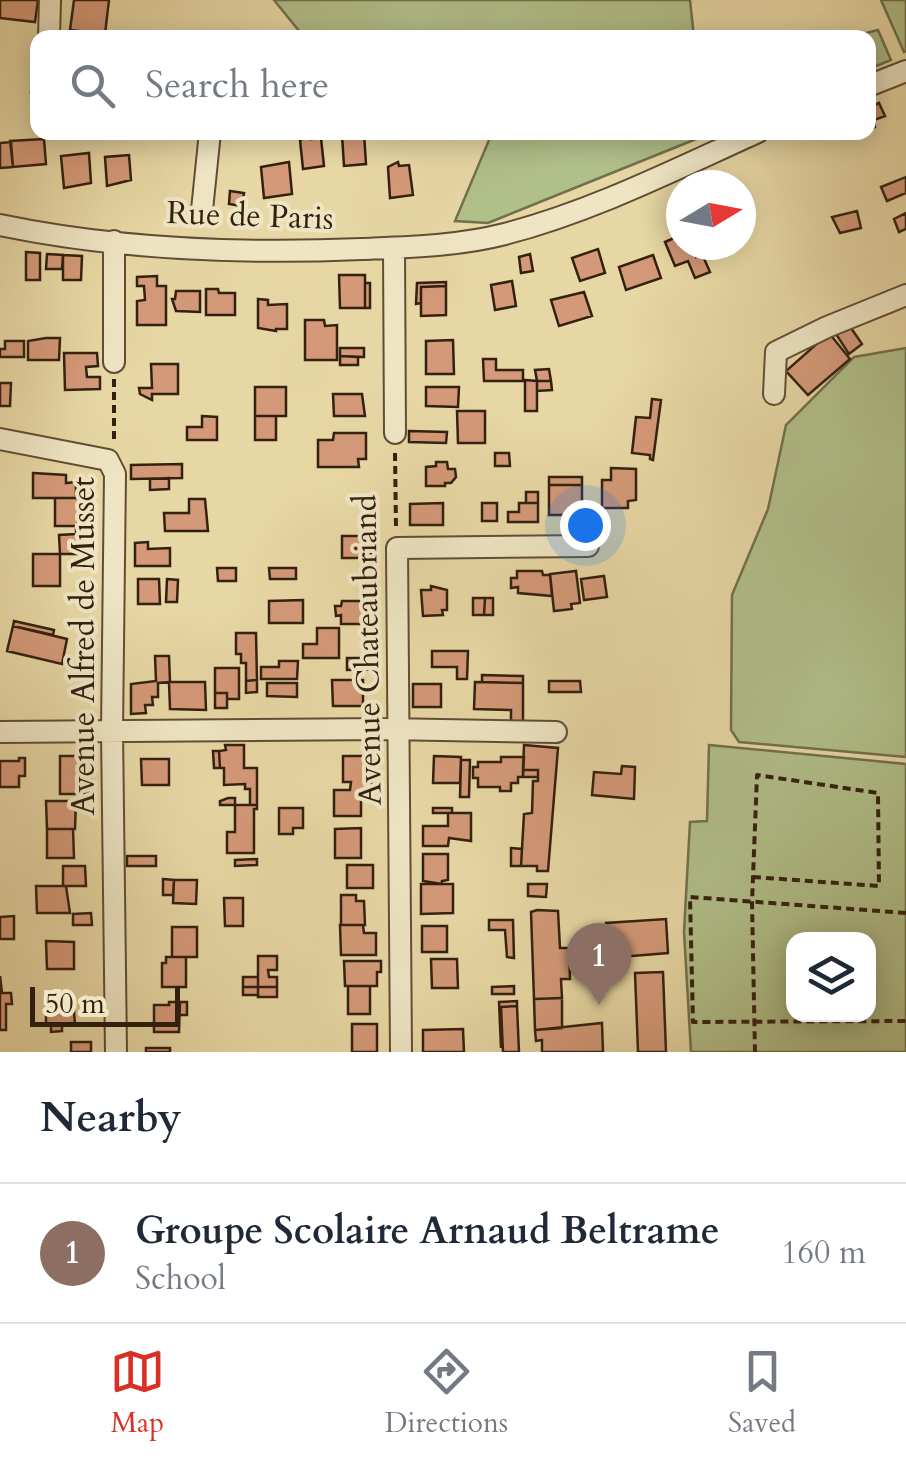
<!DOCTYPE html>
<html lang="en">
<head>
<meta charset="utf-8">
<style>
	:root { --surface:#fff; --page:#f6f6f7; --text:#1f2937; --muted:#747a83; --line:#e0e1e3; --accent:#d93025 }
	body { margin:0; font-family:Cardo,serif; background:var(--page); color:var(--text) }
	.controls { position:absolute; right:30px; bottom:30px; display:grid; overflow:hidden; border-radius:20px; box-shadow:0 5px 25px #0003 }
	.controls button { width:90px; height:90px; display:grid; place-items:center; padding:0; border:0; border-bottom:2px solid var(--line); background:var(--surface); color:var(--text); font:50px sans-serif }
	.compass { position:absolute; left:666px; top:170px; width:90px; height:90px; border-radius:50%; background:var(--surface); box-shadow:0 5px 25px #0003; rotate:80deg }
	.scale { position:absolute; left:30px; bottom:25px; width:150px; box-sizing:border-box; padding-left:10px; border:5px solid #33200f; border-top:0; font-size:28px; line-height:35px; white-space:nowrap; color:#33200f; -webkit-text-stroke:8px #efe5c4; paint-order:stroke }
	.you { position:absolute; left:585px; top:525px; width:35px; height:35px; margin:-25px; border:8px solid #fff; border-radius:50%; background:#1a73e8; box-shadow:0 0 0 15px #1a73e833 }
	.badge { display:grid; place-items:center; width:65px; height:65px; border-radius:50%; background:var(--accent); color:#fff; font-size:32px; font-weight:700 }
	.pin { position:absolute; translate:-50% -82px; filter:drop-shadow(0 2px 5px #0008) }
	.pin::after { content:''; position:absolute; top:52px; width:35px; height:30px; background:inherit; clip-path:polygon(0 0,100% 0,50% 100%) }
	.list { margin:0; padding:0; list-style:none }
	h2 { display:flex; justify-content:space-between; align-items:center; height:130px; margin:0; padding:0 40px; font-size:42px }
	h2 small { font-size:32px; font-weight:400; color:var(--muted) }
	.list li { display:grid; grid-template-columns:65px 1fr auto; gap:30px; align-items:center; box-sizing:border-box; height:140px; padding:0 40px; border-top:2px solid var(--line) }
	.list b { display:block; font-size:38px; white-space:nowrap }
	.list p { margin:0; font-size:32px; white-space:nowrap; color:var(--muted) }
	.list em { font-size:32px; font-style:normal; color:var(--muted) }
	.icon { flex:none; width:55px; height:55px; fill:none; stroke:currentColor; stroke-width:2; stroke-linecap:round; stroke-linejoin:round }
	.map { position:relative; flex:none; width:906px; height:1052px; overflow:hidden }
	.search { position:absolute; background:var(--surface); box-shadow:0 5px 25px #0003; left:30px; right:30px; top:30px; height:110px; display:flex; align-items:center; gap:25px; box-sizing:border-box; padding:0 35px; border-radius:20px; color:var(--muted); font-size:38px }
	.sheet { height:270px; background:var(--surface) }
	nav { display:flex; justify-content:space-around; align-items:center; box-sizing:border-box; height:140px; border-top:2px solid var(--line); background:var(--surface); font-size:28px; color:var(--muted) }
	nav a { display:grid; justify-items:center; gap:5px }
	nav .on { color:var(--accent) }
	.map>svg:first-child { display:block }
	.green { fill:#b1bf89; stroke:#72704c; stroke-width:2.5; fill-rule:evenodd }
	.building { fill:#d49978; stroke:#33200f; stroke-width:2.5 }
	.lines { fill:none; stroke-linecap:round; stroke-linejoin:round }
	.minor-casing { stroke:#604e34; stroke-width:24 }
	.path { stroke:#33200f; stroke-width:4; stroke-dasharray:8 5; stroke-linecap:butt }
	.minor { stroke:#efe5c4; stroke-width:20 }
	.labels { text-anchor:middle; dominant-baseline:central; stroke-width:8; stroke-linejoin:round; paint-order:stroke }
	.street-label { font-size:32px; fill:#33200f; stroke:#efe5c4 }
</style>
</head>
<body>
<div class="map">
<svg width="906" height="1052" viewBox="0 0 906 1052">
	<rect width="100%" height="100%" fill="#e7d7a4"/>
	<filter id="stains"><feTurbulence type="fractalNoise" baseFrequency=".002" numOctaves="4"/><feColorMatrix values="0 0 0 0 .2 0 0 0 0 .09 0 0 0 0 .02 0 0 0 .5 -.17"/></filter>
	<radialGradient id="worn" r=".72"><stop offset=".6" stop-color="#630" stop-opacity="0"/><stop offset="1" stop-color="#630" stop-opacity=".3"/></radialGradient>
	<path class="green" d="M274 0H690L694 37H304Z
		M881 0H906V51L904 52Z
		M878 30 891 60 869 69 868 38 850 37Z
		M492 133V132L711 133 488 223 455 221Z
		M906 348V757L739 742 731 730 732 595 768 509 786 425 854 357Z
		M709 745 906 764V1052H691L684 932 690 822 707 821ZM794 939H868V1014H794Z"/>
	<path class="building" d="M0 0H38L35 22 0 18Z
		M74 0H109L105 34 70 30Z
		M31 93 38 94V113H33Z
		M879 103 885 116 874 120 875 127 868 130V108Z
		M364 133 366 164 344 166 342 135Z
		M311 135V139L321 138 324 166 303 169 300 140Z
		M44 139 46 164 13 167 10 141Z
		M11 142 13 167 0 168V143Z
		M89 153 91 183 64 188 61 156Z
		M129 155 131 180 107 186 105 157Z
		M289 162 292 194 264 198 261 167Z
		M398 162 399 166 409 165 413 195 390 198 388 167Z
		M906 177V193L887 201 881 187Z
		M230 191 244 193 242 206 229 204Z
		M857 211 861 228 840 233 832 217Z
		M906 213V229L899 232 894 219Z
		M681 235V245H691L696 257 702 254 710 272 695 278 688 261 675 266 665 242Z
		M598 249 605 273 580 281 572 258Z
		M26 252 40 253V280H26Z
		M47 254 63 255 62 269H46Z
		M530 254 533 271 521 273 519 257Z
		M63 255 82 256 81 280H63Z
		M653 255 661 278 626 290 619 267Z
		M339 275H365V308H340Z
		M157 276V286H166V325H137V301L145 300 144 286H137V277Z
		M512 281 516 306 495 310 491 285Z
		M446 282V286L421 287V303L416 304 417 283Z
		M365 283H370V308H365Z
		M446 286V315L421 316V287Z
		M206 289H218L219 293H235V315H206Z
		M176 291H200V312L176 311 172 299H175Z
		M584 292 592 316 559 326 551 300Z
		M258 299 268 300V305L287 304V329H276V331L258 328Z
		M305 320H324L325 326 337 325V360H305Z
		M849 325 862 344 849 354 836 334Z
		M829 333 850 359 808 395 786 371Z
		M46 338H60L59 360H28V341Z
		M453 340 454 374H426V341Z
		M5 341H24V357H0V349H5Z
		M340 348H364V357L340 356Z
		M64 353H97L98 366 86 367 87 377H100V389L65 390Z
		M340 356 358 357V365H340Z
		M483 359H496V370H523V381H484Z
		M151 364H178V394H152V400L140 394 139 388H152Z
		M549 369 551 381H537L535 370Z
		M525 380 537 381V411H525Z
		M537 381H551L552 390 537 391Z
		M0 383H11L10 406H0Z
		M255 387H286V416H255Z
		M426 387H459L458 407 426 406Z
		M333 394H362L365 416H334Z
		M652 399 661 400 653 460 650 459V455L632 453 636 417 650 418Z
		M457 411H485V443H458Z
		M202 416 217 417V440H187V427H202Z
		M255 416H276V440H255Z
		M409 431 447 432 446 443 409 442Z
		M334 433H366V459H358L359 467H318V440H333Z
		M495 453H509L510 466H495Z
		M436 462H447L448 469H455L456 477 451 483H445V486H426V467L436 466Z
		M182 464V478L131 479V465Z
		M611 468 636 469V500L628 501V508H602V480H611Z
		M33 473 66 475V483L76 482V498H33Z
		M549 477H582V485H549Z
		M169 478V489L150 490V479Z
		M549 485H582V515H549Z
		M526 492H538V503H526Z
		M55 498H81L77 526H55Z
		M189 499H205L208 531H165L164 513H189Z
		M443 503V525H410V504Z
		M482 503H497V521H482Z
		M519 503H538V522H508V512H519Z
		M76 529H93V554H60L59 535 76 534Z
		M342 536H371V558H342Z
		M148 542V549L170 548V566H135V543Z
		M33 554H60V586H33Z
		M217 568H236V581H218Z
		M269 568H296V579H270Z
		M517 571H542L543 575H550L552 596 518 593V587L511 588V578H517Z
		M576 571 580 603 571 604 572 609 554 611 550 574Z
		M604 576 607 597 584 600 581 579Z
		M138 579H159L160 604H138Z
		M167 579 178 580 177 602H166Z
		M431 586 447 590V610H442L443 615 423 616 421 590H431Z
		M473 598H485L484 615H473Z
		M485 598H493V615H484Z
		M303 600V623H269V601Z
		M342 601H372V624H341V615L336 616 335 606H341Z
		M14 621 54 630 53 635 13 626Z
		M13 626 67 639 62 664 7 651Z
		M317 628H339V658H303V644H317Z
		M236 633H256L257 680 246 681V663H241V654H236Z
		M432 651H468L467 679H457V667H432Z
		M155 656H169L170 682 158 683V697H152L153 705H145L146 713 131 714V684L156 681Z
		M347 658H377V669L347 670Z
		M279 661H298L297 679H261V667H279Z
		M215 668H239V699H227V693H215Z
		M482 675 523 676V683L482 682Z
		M332 680H363V706H333Z
		M246 681 257 680V692L246 693Z
		M549 681H580L581 692H549Z
		M169 682H205L206 710 170 709Z
		M475 682 523 683V722L511 721V710L474 709Z
		M267 683H297V697L267 696Z
		M413 684H441V707H413Z
		M215 693H227V708H215Z
		M225 745H244V768H257V805H250V789H245V784L224 785V768H220L219 751 226 750Z
		M524 745 558 748 548 871H537V866H521L524 814 532 813 533 781H538V770H523Z
		M213 751H219L220 768H214Z
		M60 756H91V794H60Z
		M343 756H370L372 790H361V816H334V790H350L351 782H343Z
		M434 756 461 757 460 783H433Z
		M501 757H524L523 777H518V783H511V791H500V787H478V778H473V767H478V762H501Z
		M19 758H25V776H19V787H0V761H19Z
		M141 759H169V785H142Z
		M461 760H470L469 797H460Z
		M622 766 635 767 634 799 592 795 594 772 621 774Z
		M523 770H538V777H523Z
		M228 798H235V805H220V801Z
		M46 801H76L75 829H47Z
		M235 805H257V809H254V853H227V832H235Z
		M279 808H303V828H293V834H279Z
		M433 808H452V813H433Z
		M448 813H471V841L449 838 448 846H423V826H448Z
		M361 828V858H335V829Z
		M47 829H73L74 858H47Z
		M511 848 522 849 521 866H511Z
		M423 854H448V880L442 881V884L423 881Z
		M127 856H156V866H127Z
		M257 859V865L235 866V860Z
		M347 865H373V888H347Z
		M63 866H85L86 886H63Z
		M163 879 174 880 173 895H163Z
		M174 880H197L196 904 173 903Z
		M421 884H453V913L421 914Z
		M528 884H547L546 897 528 896Z
		M36 886H66L70 913H37Z
		M341 895H356V901H364L365 925H341Z
		M224 898H243V926H225Z
		M537 910 558 911 560 948H569L570 979H561L562 998 534 999 531 912Z
		M91 913 92 925H73V914Z
		M14 916V939H0V917Z
		M666 919 668 953 608 958 606 923Z
		M489 920H513L514 958 507 957 505 930H489Z
		M340 925H363L364 933H376V955H341Z
		M422 926H447V952H422Z
		M172 927H197V957H172Z
		M46 941 74 942V969H47Z
		M258 956H277V970H268L269 977H277V987H258Z
		M166 957H186V987H162V963H166Z
		M431 959H457L458 988H432Z
		M344 961H381V972H377V986H345Z
		M663 972 666 1052H638L635 973Z
		M0 976 2 993H11L12 1004H6V1030H0Z
		M243 977H258V987H243Z
		M348 986H370V1014H348Z
		M514 986V994H492V987Z
		M243 987H258V995H243Z
		M258 987H277V997H258Z
		M73 996 75 1025H62V1031L51 1032V1025H46V997Z
		M562 998V1028L535 1030 534 999Z
		M517 1001V1006L501 1007V1048L499 1002Z
		M169 1002H180L179 1032H154V1005H169Z
		M180 1002H187V1015H179Z
		M517 1006 519 1052H503L501 1007Z
		M602 1023 603 1052H542V1040L536 1041 535 1030Z
		M352 1024H377V1052H352Z
		M463 1029 464 1052H423V1030Z
		M71 1042H91V1052H71Z
		M146 1048H170V1052H146Z"/>
	<g class="lines">
		<g class="minor-casing">
			<path id="minor" d="M49 38 50 0
				M868 86 906 71
				M202 210 210 132
				M0 225C115 249 244 254 362 249 410 247 458 246 505 234 593 211 674 170 758 132
				M114 241V362
				M394 248 395 433
				M774 394 776 352 827 327 906 295
				M0 439 108 460 115 474 112 731 116 1052
				M0 732 387 729 556 732
				M401 1052 397 548 588 546"/>
		</g>
		<path class="path" d="M114 379V439
			M395 453 396 528
			M753 877 879 886 878 793 757 775 752 903 755 1052
			M906 913 690 897 693 1022 906 1021"/>
		<use href="#minor" class="minor"/>
	</g>
	<g class="labels">
		<g class="street-label">
			<text transform="translate(250 216) rotate(2)">Rue de Paris</text>
			<text transform="translate(84 646) rotate(-90)">Avenue Alfred de Musset</text>
			<text transform="translate(368 650) rotate(-91)">Avenue Chateaubriand</text>
		</g>
	</g>
	<rect width="100%" height="100%" filter="url(#stains)"/>
	<rect width="100%" height="100%" fill="url(#worn)"/>
</svg>
<div class="controls">
<button><svg class="icon" aria-label="layers" viewBox="0 0 24 24"><path d="M12 4l9 5-9 5-9-5zM3 14l9 5 9-5"/></svg></button>
</div>
<svg class="compass" viewBox="-18 -18 36 36"><path d="M0-13l5 13h-10z" fill="#e53935"/><path d="M0 13l5-13h-10z" fill="#747a83"/></svg>
<div class="scale">50 m</div>
<div class="you"></div>
<div class="pin badge" style="left:599px;top:1005px;background:#8d6e63">1</div>
<div class="search"><svg class="icon" aria-label="search" viewBox="0 0 24 24"><circle cx="10" cy="10" r="6"/><path d="M15 15l6 6"/></svg>Search here</div>
</div>
<section class="sheet">
<h2>Nearby<small></small></h2>
<ul class="list">
<li><span class="badge" style="background:#8d6e63">1</span><div><b>Groupe Scolaire Arnaud Beltrame</b><p>School</p></div><em>160 m</em></li>
</ul>
</section>
<nav>
<a class="on"><svg class="icon" aria-label="map" viewBox="0 0 24 24"><path d="M3 6l6-2 6 2 6-2v14l-6 2-6-2-6 2zM9 4v14M15 6v14"/></svg>Map</a>
<a><svg class="icon" aria-label="directions" viewBox="0 0 24 24"><path d="M12 3l9 9-9 9-9-9zM9 14v-3h6M13 9l2 2-2 2"/></svg>Directions</a>
<a><svg class="icon" aria-label="saved" viewBox="0 0 24 24"><path d="M7 4h10v16l-5-4-5 4z"/></svg>Saved</a>
</nav>
</body>
</html>
